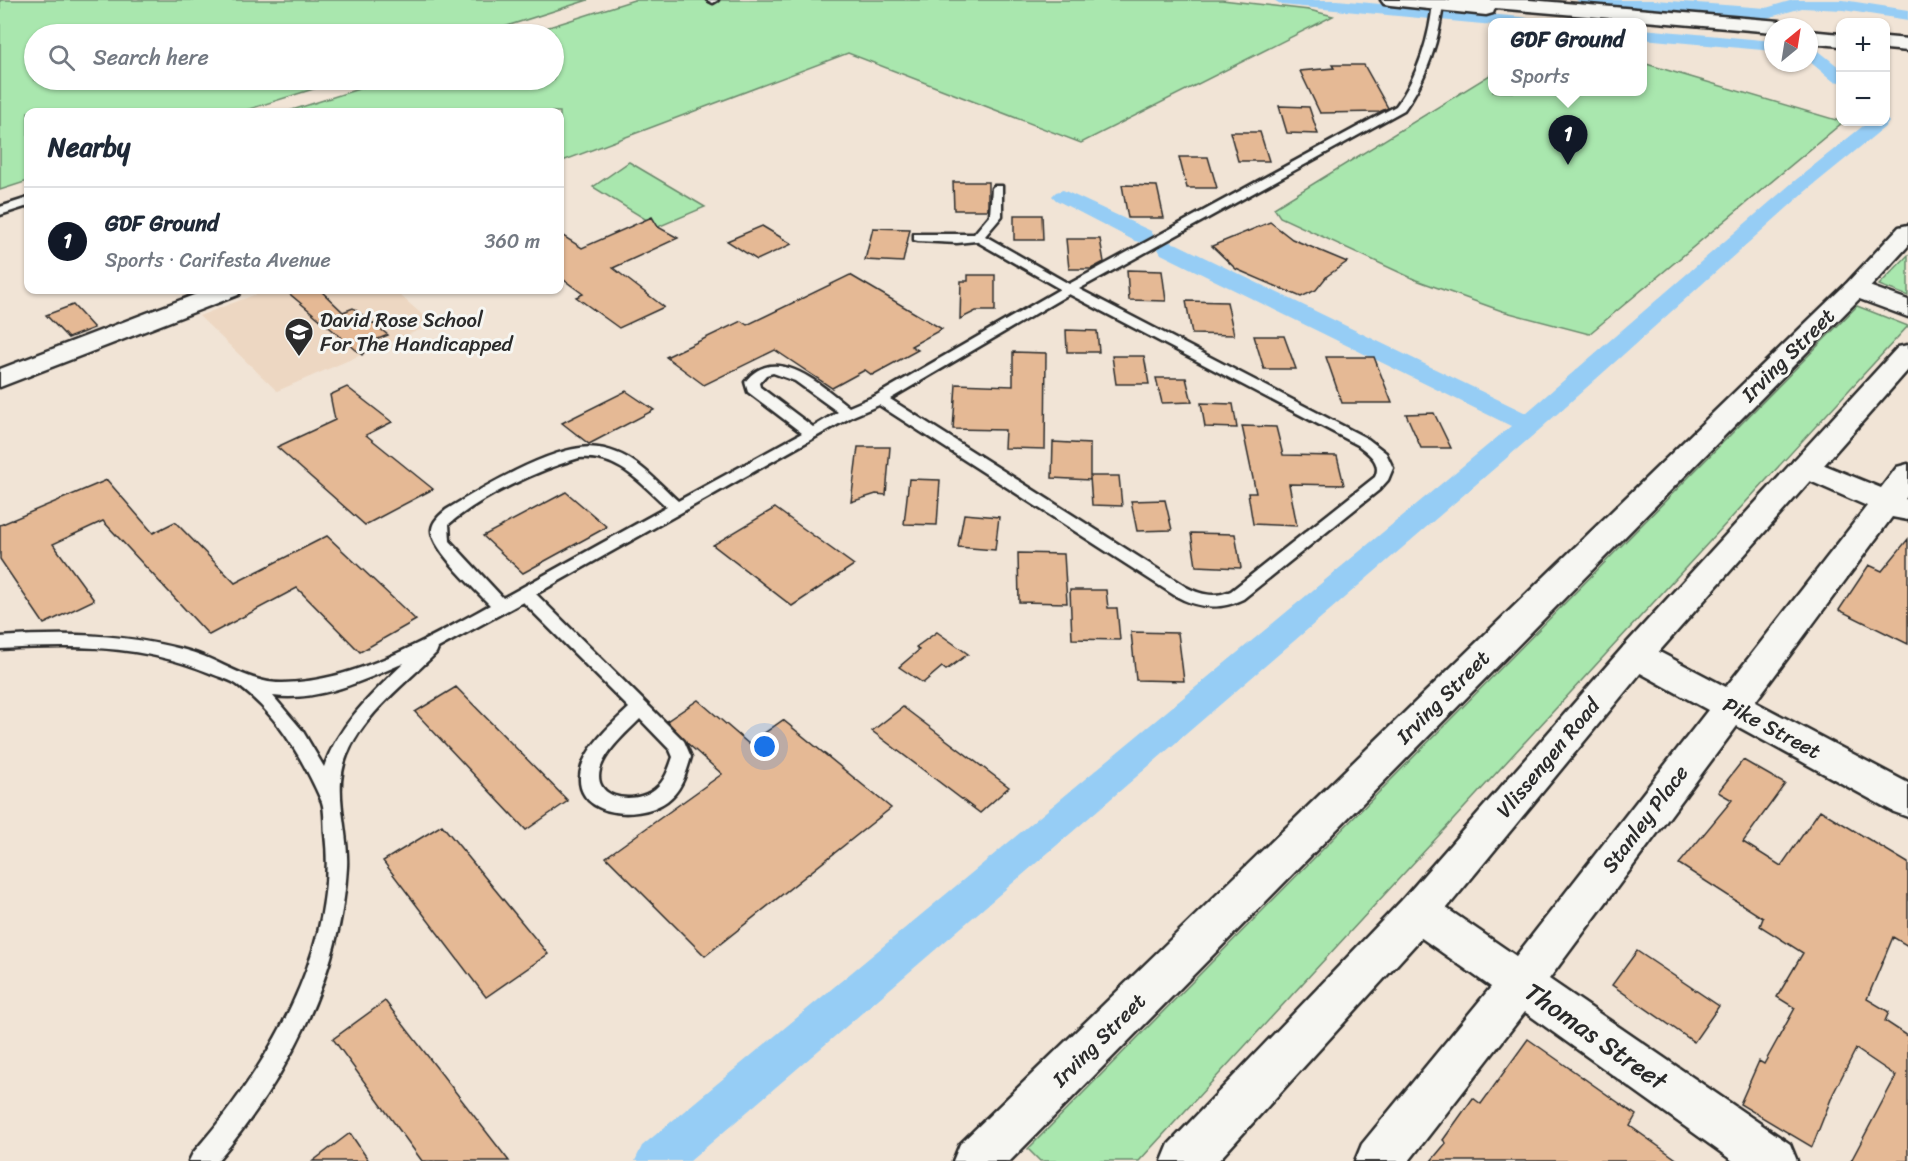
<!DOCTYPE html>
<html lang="en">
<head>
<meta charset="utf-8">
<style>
	:root { --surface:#fff; --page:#f2f2f3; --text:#1f2937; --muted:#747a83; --line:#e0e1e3; --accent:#111827 }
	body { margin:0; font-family:Sriracha,sans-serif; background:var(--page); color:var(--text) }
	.controls { position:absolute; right:18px; top:18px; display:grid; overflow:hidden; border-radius:12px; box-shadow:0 2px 4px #0004 }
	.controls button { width:54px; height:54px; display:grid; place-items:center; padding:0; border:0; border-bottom:2px solid var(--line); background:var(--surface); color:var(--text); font:30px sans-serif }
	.compass { position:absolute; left:1764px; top:18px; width:54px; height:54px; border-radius:50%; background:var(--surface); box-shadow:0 2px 4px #0004; rotate:30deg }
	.you { position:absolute; left:765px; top:747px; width:21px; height:21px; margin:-15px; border:4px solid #fff; border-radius:50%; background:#1a73e8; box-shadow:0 0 0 9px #1a73e833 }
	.badge { display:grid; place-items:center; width:39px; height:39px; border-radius:50%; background:var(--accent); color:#fff; font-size:20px; font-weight:700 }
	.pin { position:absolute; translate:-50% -50px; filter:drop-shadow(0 2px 3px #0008) }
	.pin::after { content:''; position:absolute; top:32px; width:21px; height:18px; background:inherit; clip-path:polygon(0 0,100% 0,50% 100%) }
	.popup { position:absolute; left:1488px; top:18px; width:159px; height:78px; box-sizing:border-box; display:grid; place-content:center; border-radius:12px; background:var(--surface); filter:drop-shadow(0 2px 4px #0005); font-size:20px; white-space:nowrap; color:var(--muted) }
	.popup b { font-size:22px; color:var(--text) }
	.popup::after { content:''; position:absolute; left:50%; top:100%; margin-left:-12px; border:12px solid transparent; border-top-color:var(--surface) }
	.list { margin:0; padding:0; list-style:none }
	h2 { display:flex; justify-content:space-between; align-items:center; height:78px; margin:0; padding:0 24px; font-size:26px }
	h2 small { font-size:20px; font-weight:400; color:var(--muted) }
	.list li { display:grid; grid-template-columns:39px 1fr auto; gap:18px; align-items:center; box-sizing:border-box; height:108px; padding:0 24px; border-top:2px solid var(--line) }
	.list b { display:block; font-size:22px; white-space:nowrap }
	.list p { margin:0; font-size:20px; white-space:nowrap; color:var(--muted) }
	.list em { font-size:20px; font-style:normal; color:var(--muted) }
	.icon { flex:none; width:33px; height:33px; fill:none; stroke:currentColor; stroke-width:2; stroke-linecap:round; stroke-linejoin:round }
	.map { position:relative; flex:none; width:1908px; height:1161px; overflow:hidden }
	.search { position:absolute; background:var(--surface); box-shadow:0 2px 4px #0004; left:24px; top:24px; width:540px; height:66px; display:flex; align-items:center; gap:15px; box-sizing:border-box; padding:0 21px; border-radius:33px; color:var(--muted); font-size:22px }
	.panel { position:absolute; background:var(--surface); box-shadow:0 2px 4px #0004; left:24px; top:108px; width:540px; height:186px; border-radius:12px }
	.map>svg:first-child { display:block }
	.built { fill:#edd7c2 }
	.green { fill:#a9e7ae; stroke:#6a896c; stroke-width:1.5 }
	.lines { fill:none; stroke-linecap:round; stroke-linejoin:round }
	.canal { fill:#96cdf5; fill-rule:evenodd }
	.building { fill:#e5b995; stroke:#2b2b2b; stroke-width:1.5 }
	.lane-casing { stroke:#2b2b2b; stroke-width:5 }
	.street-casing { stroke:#2b2b2b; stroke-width:5 }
	.secondary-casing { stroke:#2b2b2b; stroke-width:5 }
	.primary-casing { stroke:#2b2b2b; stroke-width:5 }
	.lane { fill:#f6f6f2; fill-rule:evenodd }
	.street { fill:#f6f6f2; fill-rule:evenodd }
	.secondary { fill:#f6f6f2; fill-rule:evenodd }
	.primary { fill:#f6f6f2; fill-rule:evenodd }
	.labels { text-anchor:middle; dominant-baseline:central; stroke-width:6; stroke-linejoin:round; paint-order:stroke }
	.poi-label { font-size:21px; fill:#2b2b2b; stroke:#f6f6f2; text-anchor:start }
	.street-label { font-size:21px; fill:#2b2b2b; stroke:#f6f6f2 }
	.near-street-label { font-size:26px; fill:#2b2b2b; stroke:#f6f6f2 }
</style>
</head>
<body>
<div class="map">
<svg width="1908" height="1161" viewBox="0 0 1908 1161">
	<rect width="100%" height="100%" fill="#f1e4d6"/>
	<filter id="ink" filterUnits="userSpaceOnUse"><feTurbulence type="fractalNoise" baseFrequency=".0167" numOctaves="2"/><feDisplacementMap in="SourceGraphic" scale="12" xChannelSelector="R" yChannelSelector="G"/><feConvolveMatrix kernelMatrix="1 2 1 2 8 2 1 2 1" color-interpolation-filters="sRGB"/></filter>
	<g filter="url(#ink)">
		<path class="built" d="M267 290H394L433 324 277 391 199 316Z"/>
		<path class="green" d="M0 0H588L482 34H34V80H342L240 112H28V181L0 190Z
			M634 0H1222L1309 10 1333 16 1081 143 848 53 560 162V112L289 111 387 80H554V34H527Z
			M1643 63 1843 122 1589 334 1502 311 1416 280 1280 217 1274 208 1493 73V92H1643Z
			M629 162 705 207 658 227 593 187Z
			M1908 255V296L1879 285Z
			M1857 306 1908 326 1139 1161H1040L1028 1149Z"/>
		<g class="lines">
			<path class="canal" d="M1274 0H1337L1521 17 1527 18 1530 22H1493V25L1282 5Z
				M1576 0H1655L1766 8 1793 0H1843L1908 10V20L1843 10 1802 8 1767 18 1584 5Z
				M1643 29 1773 41V51L1643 39Z
				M1809 47 1815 48 1840 68V82L1833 81 1809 61Z
				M1886 118 1889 122 1886 126 1806 191 1538 431 690 1161H635L642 1146 1511 426 1161 254 1158 249 1161 244 1169 242 1177 244 1526 413 1792 183 1868 122H1886Z
				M1063 190 1151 231 1154 236 1151 241 1143 243 1135 241 1056 200 1052 196 1056 192Z"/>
		</g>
		<path class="building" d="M1332 65H1364L1388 108 1379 112 1320 113 1300 71 1334 68Z
			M1279 106 1309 107 1318 134 1287 133Z
			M1230 132H1260L1269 161H1238Z
			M1179 157H1208L1217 188H1187Z
			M953 182H988V210H954Z
			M1122 185 1157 186 1164 218H1128Z
			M1014 215H1042L1043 240H1014Z
			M652 217 658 227 678 238 613 268 664 307 619 328 576 297 583 294 560 277V234L582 248Z
			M1270 222 1292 239 1347 262 1327 276 1316 290 1301 297 1236 269 1212 246Z
			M762 226 792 244 757 260 727 241Z
			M873 228 910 229 903 262 865 260Z
			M1066 239H1100L1104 262 1091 269H1069Z
			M1127 270 1162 271 1166 301 1129 300Z
			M850 275 942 329 911 346 918 350 872 375 865 370 832 388 775 350 704 385 666 357 741 321 747 325Z
			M968 275H995V311H976L960 319 961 281H968Z
			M285 290H320L343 312 353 308 388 335 373 341 362 355Z
			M1186 301 1227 302 1234 335 1192 334Z
			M73 305 94 328 68 338 46 315Z
			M1066 330 1097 331 1099 352H1067Z
			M1254 336H1284L1296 369H1264Z
			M1013 352 1046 353 1045 449 1004 448 1005 430 953 429 956 384 1013 386Z
			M1112 356H1144L1149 384H1116Z
			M1326 357H1374L1392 403H1342Z
			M1156 378H1186L1192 402 1162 403Z
			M347 387 392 422 366 435 433 489 365 525 277 447 335 420 330 395Z
			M626 391 654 410 589 444 562 423Z
			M1201 403 1233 404 1237 428 1205 427Z
			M1434 413 1451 448H1421L1406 414Z
			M1242 426 1276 427 1283 455 1337 456 1344 485 1289 484 1297 526 1253 524 1248 493H1256Z
			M1053 442 1090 444V476H1119L1122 506 1092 505 1090 477V480L1052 478Z
			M858 447H890L886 495 876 494 851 502Z
			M909 479 940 480 937 525 904 524Z
			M107 480 153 533 175 522 235 583 327 536 416 620 360 652 297 588 209 635 103 521 53 544 94 600 44 624 0 559V525Z
			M566 492 607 527 523 573 483 536Z
			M1165 500 1172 530 1137 531 1131 501Z
			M775 508 854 565 792 606 713 545Z
			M964 514 999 517 995 550 958 547Z
			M1191 533 1235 534 1241 568 1196 566Z
			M1908 539V644L1839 610 1869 565 1882 571Z
			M1018 553 1064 554 1067 603 1019 602Z
			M1070 590H1106L1108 608H1117L1120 640 1072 639Z
			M937 632 968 654 946 670 942 667 923 683 899 667 919 650 916 647Z
			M1131 632 1178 633 1184 681 1136 680Z
			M456 687 568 801 526 830 415 712Z
			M698 700 749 744 783 720 891 808 705 956 606 857 722 774 687 743 667 721Z
			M903 707 1009 787 980 813 872 731Z
			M1743 760 1785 784 1743 842 1781 866 1820 810 1908 863V946L1893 937 1867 999 1889 1012 1885 1021 1908 1036V1161H1851L1896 1076 1856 1049 1833 1094 1812 1147 1740 1104 1759 1061 1764 1064 1795 1008 1777 997 1803 953 1760 926 1763 918 1679 864 1732 800 1718 792Z
			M442 825 548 954 486 997 383 861Z
			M1637 951 1719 1006 1694 1042 1612 985Z
			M385 1001 509 1161H422L333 1039Z
			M1528 1039 1636 1115 1630 1126 1679 1161H1431L1446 1143 1443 1140 1473 1098 1481 1104Z
			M350 1133 369 1161H313Z"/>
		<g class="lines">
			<g class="lane-casing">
				<path id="lane" d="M707 0H718L713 3Z
					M1433 0H1443C1441 36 1426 81 1404 110L1079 289 1368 439 1386 453 1393 468 1388 480 1379 490 1243 599C1219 611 1197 608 1174 595L879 405 853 416 536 594 667 724 684 741 691 757C686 773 682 790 667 801 637 823 567 816 582 766 590 743 612 724 629 708L523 602 438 648 436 653C406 683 363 715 347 755 332 792 349 830 347 867 341 975 286 1081 217 1161H189L193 1153C266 1070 339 949 325 834 324 825 325 811 322 802 315 786 305 766 295 750 281 726 261 703 239 686 232 680 219 677 210 673 140 644 74 645 0 649V637C64 633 122 633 185 650 217 658 249 684 283 683 355 682 428 639 490 605 476 590 430 548 432 529 433 521 440 515 446 510 480 489 541 453 580 448 592 446 605 448 617 453 641 462 659 484 678 501L802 433 748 392 745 382C775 342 822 386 849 407L875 396 1060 289 976 241 957 243 918 241 914 240V234H974L990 215 992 188 994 186H1002V216L985 236 1069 284 1396 106C1417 79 1431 34 1433 0ZM1069 294 1358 445C1369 454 1382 462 1375 477L1231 591C1215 598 1201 595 1186 587L890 399ZM773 373 795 381 838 412 813 427 760 387 759 383 766 375ZM579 458C617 454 641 483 667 507L503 598 450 541 449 524C482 496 538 470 579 458ZM404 663C372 694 339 724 324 767L302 730 273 696C319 702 364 680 404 663ZM640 719 670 750 673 757C669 769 665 781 655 789 633 807 585 798 603 762 611 746 627 732 640 719Z
					M28 198V206L0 215V207Z"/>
			</g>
			<g class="street-casing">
				<path id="street" d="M207 290H242L238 295 0 387V369Z
					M1805 457 1881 488 1897 467 1908 464V495L1905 499 1908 500V520L1892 517 1755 702 1908 783V817L1894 812 1737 726 1549 979 1790 1144 1797 1161H1733L1525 1012 1409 1161H1355L1362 1144 1491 987 1403 925 1397 912 1403 899 1418 894 1433 899 1516 956 1708 710 1624 664 1619 655 1624 646 1636 642 1648 646 1726 687 1867 506 1794 474 1790 467 1794 460Z"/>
			</g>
			<g class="secondary-casing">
				<path id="secondary" d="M1381 0H1529L1780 21 1787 23 1790 27H1773V32L1495 8 1493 13 1486 15 1390 5 1384 4Z
					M1809 31 1840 34V46L1809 43Z
					M1886 37 1908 39V51L1886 49Z
					M1855 281 1908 300V317L1846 294 1842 289 1846 284Z"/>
			</g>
			<g class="primary-casing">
				<path id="primary" d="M1908 225V246L1864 294 1010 1161H953L960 1144 1846 284 1899 227Z
					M1908 345V370L1648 664 1433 925 1218 1161H1162L1169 1144 1403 899 1624 646 1898 347Z"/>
			</g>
			<use href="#lane" class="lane"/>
			<use href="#street" class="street"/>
			<use href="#secondary" class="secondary"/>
			<use href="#primary" class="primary"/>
		</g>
	</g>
	<defs>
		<g id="school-pin" transform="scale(1.5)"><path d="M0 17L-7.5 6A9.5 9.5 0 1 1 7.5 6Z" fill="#2b2b2b" stroke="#f6f6f2"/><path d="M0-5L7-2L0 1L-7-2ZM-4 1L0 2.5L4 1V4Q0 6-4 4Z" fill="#fff"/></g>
	</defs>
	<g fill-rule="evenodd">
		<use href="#school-pin" x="299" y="332"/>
	</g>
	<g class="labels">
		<g class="poi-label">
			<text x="320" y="320">David Rose School<tspan x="320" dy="24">For The Handicapped</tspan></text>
		</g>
		<g class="street-label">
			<text transform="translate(1788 355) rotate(-45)">Irving Street</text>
			<text transform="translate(1443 697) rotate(-45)">Irving Street</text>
			<text transform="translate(1772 728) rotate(28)">Pike Street</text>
			<text transform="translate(1548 758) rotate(-50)">Vlissengen Road</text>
			<text transform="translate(1645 819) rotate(-53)">Stanley Place</text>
			<text transform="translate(1099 1040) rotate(-45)">Irving Street</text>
		</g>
		<g class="near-street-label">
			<text transform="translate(1596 1036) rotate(35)">Thomas Street</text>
		</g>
	</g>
</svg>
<div class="controls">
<button>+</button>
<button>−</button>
</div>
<svg class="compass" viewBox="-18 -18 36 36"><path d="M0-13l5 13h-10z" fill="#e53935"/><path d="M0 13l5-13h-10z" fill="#747a83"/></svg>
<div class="you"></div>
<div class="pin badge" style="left:1568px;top:165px">1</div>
<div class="popup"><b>GDF Ground</b>Sports</div>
<div class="search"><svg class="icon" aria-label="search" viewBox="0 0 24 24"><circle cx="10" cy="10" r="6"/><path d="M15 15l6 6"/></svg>Search here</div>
<section class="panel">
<h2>Nearby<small></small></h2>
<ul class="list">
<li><span class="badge">1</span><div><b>GDF Ground</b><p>Sports · Carifesta Avenue</p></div><em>360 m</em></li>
</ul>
</section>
</div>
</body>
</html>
